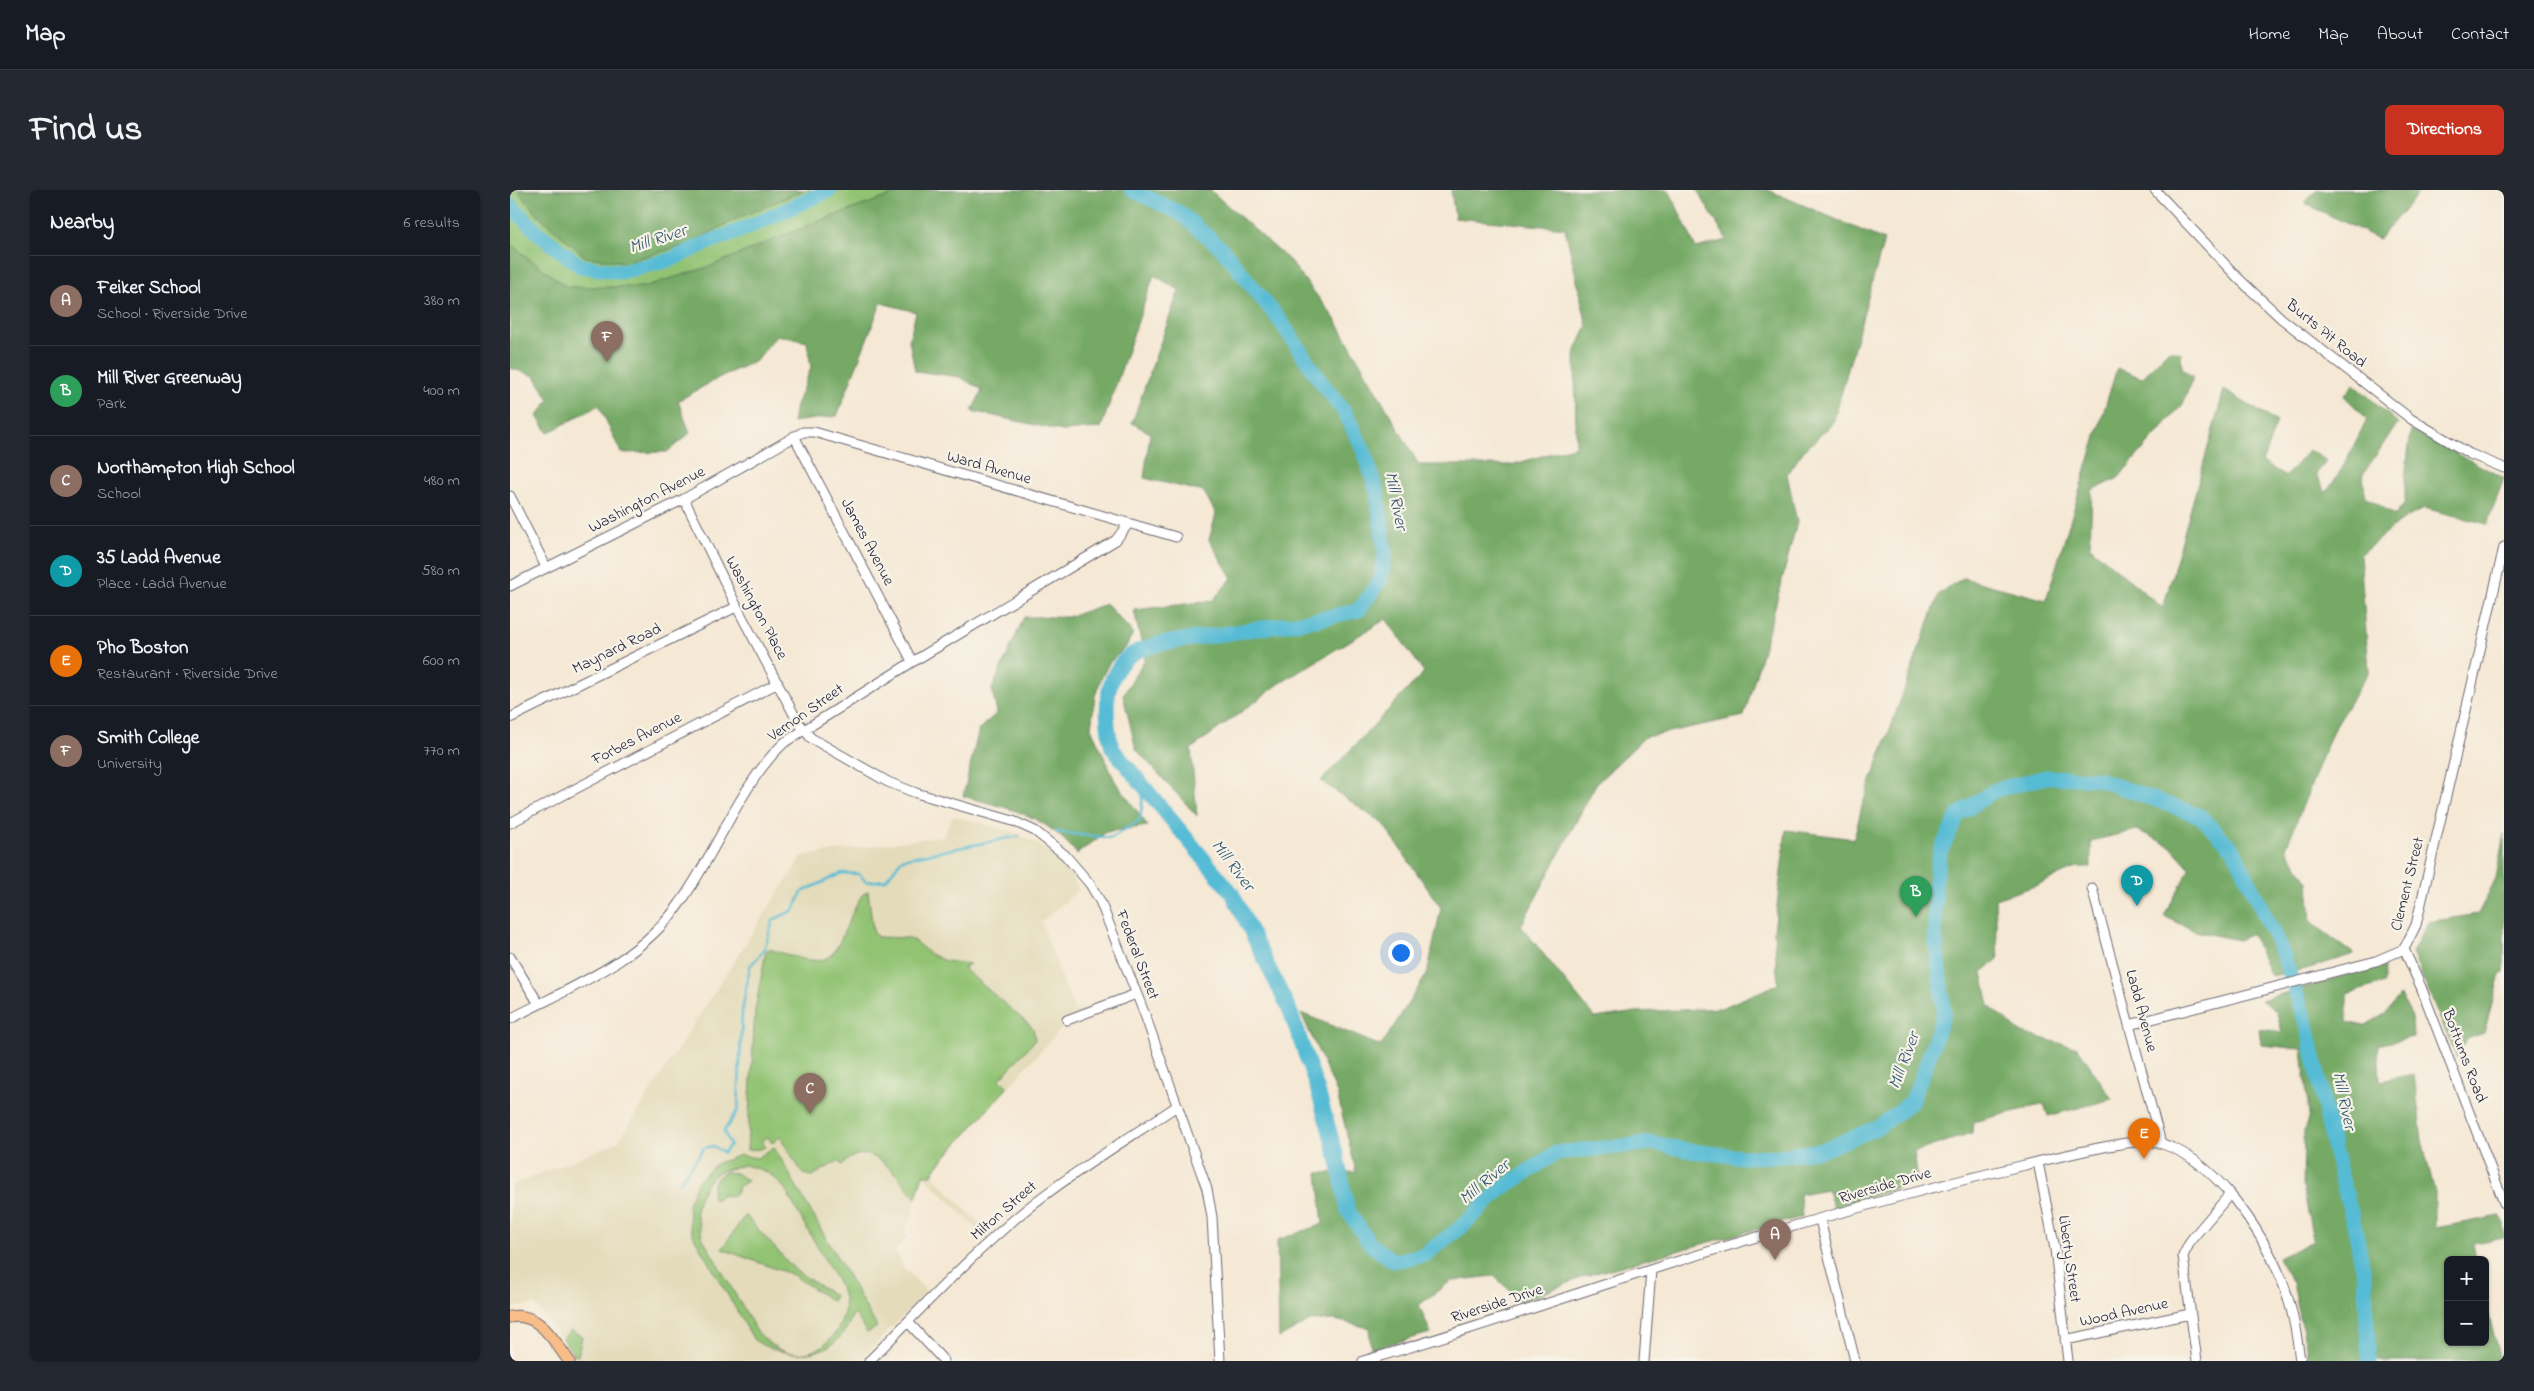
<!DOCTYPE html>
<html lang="en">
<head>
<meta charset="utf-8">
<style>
	:root { --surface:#171b24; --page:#242831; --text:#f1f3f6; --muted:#9ea1a6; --line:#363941; --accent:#c8321e }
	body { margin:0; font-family:"Indie Flower",sans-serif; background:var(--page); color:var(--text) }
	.controls { position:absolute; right:15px; bottom:15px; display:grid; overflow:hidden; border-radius:8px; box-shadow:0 1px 4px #0004 }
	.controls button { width:45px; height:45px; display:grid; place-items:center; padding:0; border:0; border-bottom:1px solid var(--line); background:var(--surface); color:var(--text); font:25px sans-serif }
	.you { position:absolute; left:890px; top:762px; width:18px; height:18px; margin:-12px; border:4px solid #fff; border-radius:50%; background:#1a73e8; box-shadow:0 0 0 8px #1a73e833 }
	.badge { display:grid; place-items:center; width:32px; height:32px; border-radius:50%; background:var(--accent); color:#fff; font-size:16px; font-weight:700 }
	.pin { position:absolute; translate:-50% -41px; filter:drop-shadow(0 1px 2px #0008) }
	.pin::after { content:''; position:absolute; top:26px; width:18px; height:15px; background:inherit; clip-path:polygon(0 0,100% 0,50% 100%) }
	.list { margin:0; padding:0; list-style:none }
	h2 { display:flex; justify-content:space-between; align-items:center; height:65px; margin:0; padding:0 20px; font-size:21px }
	h2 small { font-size:16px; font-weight:400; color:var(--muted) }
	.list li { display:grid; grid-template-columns:32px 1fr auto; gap:15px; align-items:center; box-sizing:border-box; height:90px; padding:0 20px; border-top:1px solid var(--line) }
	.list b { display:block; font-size:19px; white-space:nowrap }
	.list p { margin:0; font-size:16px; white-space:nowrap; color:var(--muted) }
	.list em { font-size:16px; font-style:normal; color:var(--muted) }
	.map { position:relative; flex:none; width:1994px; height:1171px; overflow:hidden; border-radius:8px }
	header { display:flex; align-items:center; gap:30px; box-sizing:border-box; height:70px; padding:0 25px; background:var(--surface); border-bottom:1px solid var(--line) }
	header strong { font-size:24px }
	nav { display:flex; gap:28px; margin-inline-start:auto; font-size:18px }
	.intro { display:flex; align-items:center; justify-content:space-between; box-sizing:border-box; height:120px; padding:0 30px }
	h1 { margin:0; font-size:35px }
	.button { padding:12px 22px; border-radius:8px; background:var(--accent); color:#fff; font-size:18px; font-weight:700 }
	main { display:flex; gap:30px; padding:0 30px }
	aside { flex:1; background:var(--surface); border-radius:8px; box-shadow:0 1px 4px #0004 }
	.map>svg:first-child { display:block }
	.built { fill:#e3dbba }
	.green { fill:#92c373; stroke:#5a7257; fill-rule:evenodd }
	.forest { fill:#75a965; stroke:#4c6650 }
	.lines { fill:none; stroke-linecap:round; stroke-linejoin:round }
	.stream { stroke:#56bbd4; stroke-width:2.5 }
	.river { stroke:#56bbd4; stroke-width:15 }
	.minor-casing { stroke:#6c6771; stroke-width:11 }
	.major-casing { stroke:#6c6771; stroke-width:13 }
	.minor { stroke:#fff; stroke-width:9 }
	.major { stroke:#f8bd89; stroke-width:11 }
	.labels { text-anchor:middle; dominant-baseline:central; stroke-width:4.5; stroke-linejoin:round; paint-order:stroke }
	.street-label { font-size:16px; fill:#22223b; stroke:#f7f3e8 }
	.water-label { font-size:18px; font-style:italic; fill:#345871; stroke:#f7f3e8 }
</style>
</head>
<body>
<header>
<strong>Map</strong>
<nav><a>Home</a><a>Map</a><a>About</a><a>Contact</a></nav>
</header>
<div class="intro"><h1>Find us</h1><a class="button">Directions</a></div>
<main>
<aside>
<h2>Nearby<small>6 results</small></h2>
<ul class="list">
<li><span class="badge" style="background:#8d6e63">A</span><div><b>Feiker School</b><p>School · Riverside Drive</p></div><em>380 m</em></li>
<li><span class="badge" style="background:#2e9e5b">B</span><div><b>Mill River Greenway</b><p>Park</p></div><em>400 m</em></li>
<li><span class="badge" style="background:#8d6e63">C</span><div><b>Northampton High School</b><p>School</p></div><em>480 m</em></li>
<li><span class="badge" style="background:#0f9aa8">D</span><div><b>35 Ladd Avenue</b><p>Place · Ladd Avenue</p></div><em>580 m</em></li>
<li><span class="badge" style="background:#e8710a">E</span><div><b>Pho Boston</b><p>Restaurant · Riverside Drive</p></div><em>600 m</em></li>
<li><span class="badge" style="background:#8d6e63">F</span><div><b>Smith College</b><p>University</p></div><em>770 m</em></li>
</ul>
</aside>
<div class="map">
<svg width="1994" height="1171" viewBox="0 0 1994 1171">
	<rect width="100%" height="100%" fill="#f7f3e8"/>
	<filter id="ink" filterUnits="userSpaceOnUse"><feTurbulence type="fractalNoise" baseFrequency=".02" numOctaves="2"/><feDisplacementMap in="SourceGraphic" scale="10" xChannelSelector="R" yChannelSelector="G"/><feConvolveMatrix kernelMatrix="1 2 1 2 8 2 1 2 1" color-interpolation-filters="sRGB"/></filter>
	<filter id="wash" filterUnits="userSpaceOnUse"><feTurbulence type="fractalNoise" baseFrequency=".0096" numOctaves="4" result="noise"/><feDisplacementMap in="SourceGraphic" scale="20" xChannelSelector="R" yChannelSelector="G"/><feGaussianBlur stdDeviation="1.12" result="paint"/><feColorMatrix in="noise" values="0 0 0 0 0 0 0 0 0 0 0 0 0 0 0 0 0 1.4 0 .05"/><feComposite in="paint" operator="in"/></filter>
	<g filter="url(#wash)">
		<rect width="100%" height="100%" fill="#f5e8d4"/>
		<path class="built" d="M443 626 504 642 523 651 541 665 561 685 569 700 531 732 565 822 617 802 619 809 556 833 427 976 422 985 479 1043 475 1047 413 985 401 1029 393 1042 398 1046 384 1062 390 1068 391 1074 417 1102 349 1171H67L25 1114 0 1118V996L108 952 292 666 433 646Z"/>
		<path class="green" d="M0 0H469L147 128 0 96Z
			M358 701 363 741 367 747 396 748 403 750 420 764 435 771 460 774 453 778 523 838 525 850 490 889 498 897 427 976 422 985H413L406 1008C388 988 360 944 332 975L328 971 302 986 293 984 270 947 262 953 258 947 252 951 255 957 250 959 237 960 245 821 256 761 259 759C275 763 308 779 322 764 329 758 340 726 346 716 349 710 352 703 358 701Z
			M264 957 367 1137 357 1143 345 1124 342 1126C327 1171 278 1171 244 1150L185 1049 180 1037 178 1014 187 992 207 973 231 965 247 968ZM234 975C253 979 263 984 275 999 288 1023 301 1046 315 1070 321 1082 331 1094 334 1108 338 1132 320 1158 296 1163 275 1166 259 1156 246 1140L192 1047 186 1022 188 1010 198 991 209 982Z
			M216 982 226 983 238 991 228 997 226 1004 221 1007 214 1005 204 1010C199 998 204 987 216 982Z
			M235 1025 286 1081 325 1106 322 1111 283 1085 212 1059Z
			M60 1140 72 1146 68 1166 64 1165 53 1149Z"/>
		<path class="forest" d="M7 0H294L226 29 180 54 115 72 75 67 26 23Z
			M396 0H700L780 71 825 129 909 275H1001L1066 256 1065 162 1077 136 1055 38 945 28 941 0H1159L1186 58 1217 50 1187 0H1258L1374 50 1323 233 1293 262 1277 284 1287 332 1263 425 1234 526 1135 547 1086 594 1011 736 1085 828 1126 822 1211 818 1268 794 1264 741 1276 640 1344 649 1352 616 1429 404 1453 388 1536 410 1607 178 1632 188 1659 160 1671 163 1672 179 1683 187 1673 214 1607 289 1582 300 1580 357 1653 418 1714 200 1767 232 1752 272 1776 286 1799 260 1817 271 1806 284 1816 303 1833 277 1857 229 1834 206 1844 194 1888 233 1853 284 1855 306 1885 325 1895 312V287L1901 240 1994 288 1977 334 1914 318 1888 333 1850 365 1859 481 1823 540 1776 658 1798 692 1801 732 1844 764 1796 779 1761 786 1742 744 1728 750 1685 741 1654 726 1680 678 1660 656 1627 640 1581 651V677H1567L1525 696 1485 709 1488 769 1472 782 1479 816 1512 843 1568 858 1602 909 1538 926 1534 914 1463 932 1462 943 1404 962 1408 991 1324 1018 1317 999 1290 1004 1292 1027 1075 1086 1012 1112 984 1086 941 1091 909 1115 921 1143 861 1159 859 1138 825 1130 800 1131 769 1148 767 1050 813 1034 808 983 846 982 827 903 791 823 871 856 917 784 931 718 873 634 811 591 914 482 876 429 769 494 681 559 687 626 626 559 613 505 635 469 624 420 702 411 722 388 699 350 706 324 694 302 634 288 640 243 622 233 669 100 644 85 591 238 552 241 462 221 472 200 450 187 405 181 399 150 406 122 371 113 327 226 283 232 286 215 301 178 297 152 267 145 246 171 212 186 168 211 180 243 157 262 111 263 89 215 38 243 27 226 39 210 25 186 0 178V54L57 97H133L201 76 301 34Z
			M1806 0H1911L1869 49 1794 13Z
			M596 414 623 443 616 457 599 473 592 487 585 506 581 538 605 591 638 636 596 642 567 664C535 624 500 619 453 606L469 539 487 523 482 499 514 427H558Z
			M1994 644V783L1990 785 1974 843 1957 849 1947 868 1902 763 1918 732 1968 724 1986 688Z
			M1874 774V793L1837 804V832L1854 836 1875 824 1890 805 1902 827 1903 847 1868 855 1870 891 1904 884 1912 950 1925 1003V1038L1990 1026 1994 1034V1048L1963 1053 1966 1070H1938V1152H1975V1108L1990 1171H1799L1783 1093 1768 1068 1803 1051 1793 996 1794 942 1799 925 1792 859 1751 855 1749 839 1772 842 1766 821 1751 810Z"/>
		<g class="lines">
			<path class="stream" d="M546 642 601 648 630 630 634 597
				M169 993 194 958 203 956 214 963 220 955 214 941 228 920 232 822 240 776 254 761 263 730 284 720 292 702 332 683 349 684 356 692 376 690 392 669 509 646"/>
			<path class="river" d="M622 0 670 23 712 59 771 132 809 189 835 223 854 261 867 302 875 362 871 389 849 420 810 429 648 454C640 457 629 459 622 464 591 485 595 527 602 558L722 703 780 821 807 898 827 967 838 1021 860 1054 883 1071 914 1065 951 1037 991 999 1046 963 1142 953 1181 961 1231 967 1272 966 1312 960 1369 937 1401 912 1415 878 1434 823 1425 745V693L1430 662 1448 625 1485 600 1536 587 1588 589 1690 626 1724 660 1772 762 1798 839 1824 960 1845 1038 1855 1089 1859 1171
				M0 15 28 43 70 76 111 82 160 70 197 53 239 37 320 0"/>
		</g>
	</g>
	<g filter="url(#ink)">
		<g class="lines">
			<g class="minor-casing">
				<path id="minor" d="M1645 0 1729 89 1772 129 1901 229 1960 264 1994 278
					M284 246 402 471
					M0 306 36 377
					M174 309 230 423 288 532 301 548 378 592 406 603 503 631 525 641 555 665 580 694 590 711 635 825 697 999 702 1027 710 1171
					M0 396 174 309 293 242H304L666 347
					M0 528 226 417
					M0 633 268 493
					M1582 698 1651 953
					M1894 759 1911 797 1994 1013
					M0 767 29 814
					M0 829C61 797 129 772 170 713 205 665 232 591 275 552L399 474 606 350 618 334
					M557 830 626 804
					M1619 835 1866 771 1894 759 1906 735 1994 357
					M1528 972 1545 1059 1558 1171
					M1310 1030 1345 1171
					M398 1132 434 1171
					M1555 1150 1680 1124
					M359 1171C412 1118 464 1061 523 1014 569 978 619 948 667 916
					M853 1171C951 1143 1046 1110 1143 1079 1266 1040 1390 1004 1515 975 1540 969 1625 947 1645 952 1704 965 1754 1043 1774 1096 1783 1120 1787 1145 1790 1171
					M1134 1171 1141 1080
					M1687 1171 1673 1066 1681 1050 1720 1004"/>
			</g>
			<g class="major-casing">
				<path id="major" d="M0 1127C29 1121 44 1151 59 1171"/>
			</g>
			<use href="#minor" class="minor"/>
			<use href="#major" class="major"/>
		</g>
	</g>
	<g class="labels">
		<g class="street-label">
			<text transform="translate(1816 144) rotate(39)">Burts Pit Road</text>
			<text transform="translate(479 278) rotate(16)">Ward Avenue</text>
			<text transform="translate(137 310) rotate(-27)">Washington Avenue</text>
			<text transform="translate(357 352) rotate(62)">James Avenue</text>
			<text transform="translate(246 418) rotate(62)">Washington Place</text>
			<text transform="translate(107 459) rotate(-26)">Maynard Road</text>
			<text transform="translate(296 523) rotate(-35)">Vernon Street</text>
			<text transform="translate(127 549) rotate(-27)">Forbes Avenue</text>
			<text transform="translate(1898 694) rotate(-76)">Clement Street</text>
			<text transform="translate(627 765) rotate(69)">Federal Street</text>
			<text transform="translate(1631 821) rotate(75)">Ladd Avenue</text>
			<text transform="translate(1954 866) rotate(69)">Bottums Road</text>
			<text transform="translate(1375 996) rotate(-16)">Riverside Drive</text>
			<text transform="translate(494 1021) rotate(-41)">Milton Street</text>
			<text transform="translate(1559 1069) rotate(82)">Liberty Street</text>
			<text transform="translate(987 1114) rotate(-18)">Riverside Drive</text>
			<text transform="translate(1614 1123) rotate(-12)">Wood Avenue</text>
		</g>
		<g class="water-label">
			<text transform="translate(148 50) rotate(-18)">Mill River</text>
			<text transform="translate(885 311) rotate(79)">Mill River</text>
			<text transform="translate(722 676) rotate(53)">Mill River</text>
			<text transform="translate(1395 871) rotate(-69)">Mill River</text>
			<text transform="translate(1833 911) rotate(78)">Mill River</text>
			<text transform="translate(975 993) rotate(-40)">Mill River</text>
		</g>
	</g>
</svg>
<div class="controls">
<button>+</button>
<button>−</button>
</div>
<div class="you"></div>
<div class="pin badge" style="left:1265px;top:1070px;background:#8d6e63">A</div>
<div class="pin badge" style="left:1406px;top:727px;background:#2e9e5b">B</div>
<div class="pin badge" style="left:300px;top:924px;background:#8d6e63">C</div>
<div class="pin badge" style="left:1627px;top:716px;background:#0f9aa8">D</div>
<div class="pin badge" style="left:1634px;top:969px;background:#e8710a">E</div>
<div class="pin badge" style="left:97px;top:172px;background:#8d6e63">F</div>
</div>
</main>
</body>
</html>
